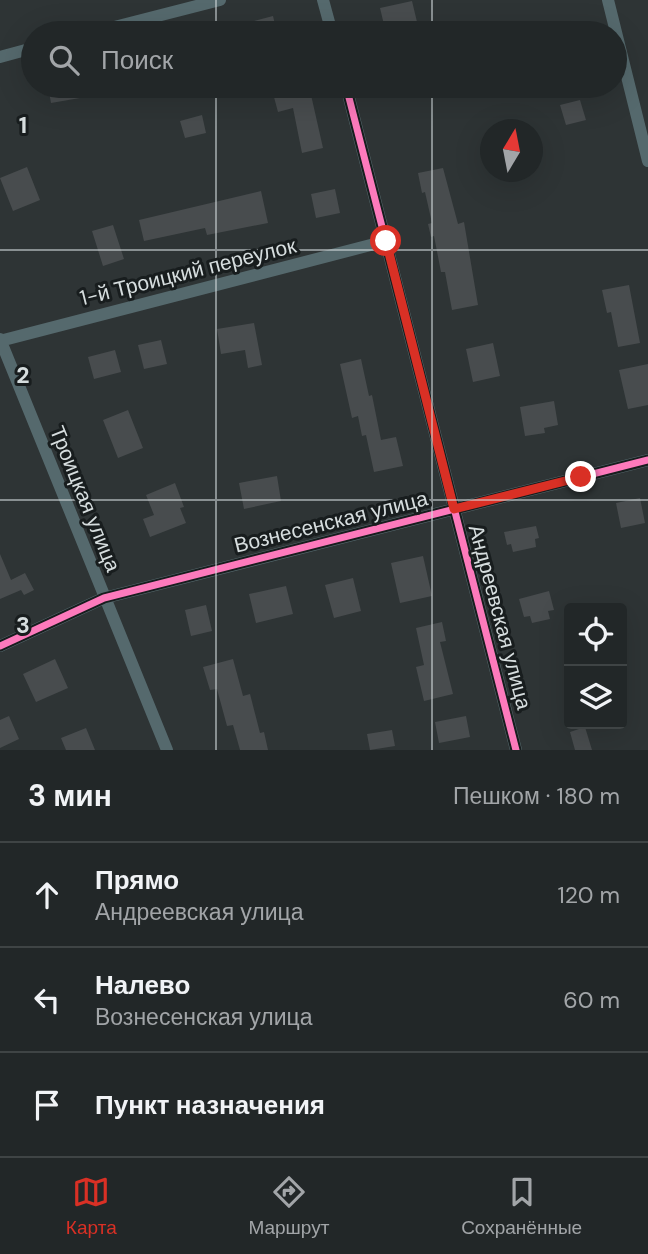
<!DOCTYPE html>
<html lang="ru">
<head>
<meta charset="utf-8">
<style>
	:root { --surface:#222728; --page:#2e3334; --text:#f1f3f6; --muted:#a2a5a8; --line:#3f4445; --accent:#d93025 }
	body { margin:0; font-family:"DM Sans",sans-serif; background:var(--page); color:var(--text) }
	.controls { position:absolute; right:21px; bottom:21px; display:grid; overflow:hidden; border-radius:7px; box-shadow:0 7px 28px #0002 }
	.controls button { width:63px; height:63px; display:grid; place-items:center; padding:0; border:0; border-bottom:2px solid var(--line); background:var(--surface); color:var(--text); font:35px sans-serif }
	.compass { position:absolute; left:480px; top:119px; width:63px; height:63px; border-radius:50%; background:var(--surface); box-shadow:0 7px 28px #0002; rotate:10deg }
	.stop { position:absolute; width:21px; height:21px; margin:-16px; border:5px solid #d93025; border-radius:50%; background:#fff }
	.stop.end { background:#d93025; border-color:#fff; box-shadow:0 2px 7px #0008 }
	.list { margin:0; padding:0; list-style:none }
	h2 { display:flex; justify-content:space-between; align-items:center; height:91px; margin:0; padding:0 28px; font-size:30px }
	h2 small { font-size:23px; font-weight:400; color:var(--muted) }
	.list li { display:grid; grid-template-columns:46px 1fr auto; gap:21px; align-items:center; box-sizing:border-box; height:105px; padding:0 28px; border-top:2px solid var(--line) }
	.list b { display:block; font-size:26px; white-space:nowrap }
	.list p { margin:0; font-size:23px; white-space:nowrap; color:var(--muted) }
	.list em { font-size:23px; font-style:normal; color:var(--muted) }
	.icon { flex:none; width:38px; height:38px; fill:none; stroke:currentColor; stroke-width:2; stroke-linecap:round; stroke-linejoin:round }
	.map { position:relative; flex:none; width:648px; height:750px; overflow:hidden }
	.search { position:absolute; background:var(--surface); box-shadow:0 7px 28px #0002; left:21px; right:21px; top:21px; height:77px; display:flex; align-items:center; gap:18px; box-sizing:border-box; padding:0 24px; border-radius:38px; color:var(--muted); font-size:26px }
	.sheet { height:406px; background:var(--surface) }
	nav { display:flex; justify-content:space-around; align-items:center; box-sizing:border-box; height:98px; border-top:2px solid var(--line); background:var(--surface); font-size:19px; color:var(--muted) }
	nav a { display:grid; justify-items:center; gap:4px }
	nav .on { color:var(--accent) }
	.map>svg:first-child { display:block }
	.building { fill:#484c4e }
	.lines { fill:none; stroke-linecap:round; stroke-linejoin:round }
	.street { stroke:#55696d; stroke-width:12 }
	.cycleway-casing { stroke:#181d1e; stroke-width:11 }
	.cycleway { stroke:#fd7abc; stroke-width:7 }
	.route { stroke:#d93025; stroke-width:9 }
	.grid { fill:none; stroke:#d6ddde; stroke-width:2; stroke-opacity:0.55 }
	.labels { text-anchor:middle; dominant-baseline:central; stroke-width:6; stroke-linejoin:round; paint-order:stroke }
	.street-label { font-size:21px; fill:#d6ddde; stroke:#181d1e }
	.grid-label { font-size:23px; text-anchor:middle; font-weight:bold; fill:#d6ddde; stroke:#181d1e; stroke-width:6; stroke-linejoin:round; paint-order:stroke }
</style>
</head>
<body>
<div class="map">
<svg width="648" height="750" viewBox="0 0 648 750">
	<rect width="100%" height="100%" fill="#2e3435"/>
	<path class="building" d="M412 1 418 26 386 33 380 8Z
		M273 16 277 33H249L246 23Z
		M48 86H78L80 98 51 103Z
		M271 86H309L323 148 302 153 293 108 278 112Z
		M580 100 586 120 566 125 560 105Z
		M202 115 206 133 185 138 180 121Z
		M27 167 40 200 13 211 0 178Z
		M443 168 458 224 464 222 478 305 452 310 445 272H441L434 236 431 237 428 224 432 223 425 192 422 193 418 173Z
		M335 189 340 213 316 218 311 194Z
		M261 191 268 223 207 235 205 228 144 241 139 220Z
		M113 225 124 259 103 266 92 231Z
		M629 285 640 343 618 347 611 312 607 313 602 290Z
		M254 323 262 365 248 368 245 350 221 354 217 329Z
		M161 340 167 364 144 369 138 345Z
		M493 343 500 376 473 382 466 349Z
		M115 350 121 372 94 379 88 357Z
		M361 359 369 396 372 395 381 440 396 437 403 466 374 472 366 435 362 436 358 416 352 418 340 364Z
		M648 364V405L628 409 619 370Z
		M554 401 558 425 544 428 545 433 525 436 520 407Z
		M128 410 143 448 118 458 103 420Z
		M277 476 281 501 244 509 239 483Z
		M175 483 184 507 180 508 186 523 150 537 143 519 154 515 146 495Z
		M640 498 645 523 621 528 616 503Z
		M536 526 539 538 535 539 536 547 513 552 511 544 507 545 504 532Z
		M0 554 11 580 25 573 34 590 24 595 21 590 0 599Z
		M423 556 432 596 400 603 391 563Z
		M353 578 361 611 334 618 325 585Z
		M286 586 293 614 256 623 249 594Z
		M549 591 554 610 548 611 550 619 532 623 530 616 524 617 519 599Z
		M206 605 212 631 191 636 185 610Z
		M442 622 446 641 440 642 453 694 424 701 416 667 424 665 416 628Z
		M55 659 68 688 36 702 23 674Z
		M233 659 243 696 250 694 260 733 264 732 268 750H240L233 725 227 726 217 689 210 690 203 667Z
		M9 716 19 739 0 748V720Z
		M466 716 470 737 439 743 435 722Z
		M585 727 592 750H575L570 732Z
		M86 728 95 750H66L61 738Z
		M392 730 395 746 370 750 367 734Z"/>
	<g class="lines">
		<path class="street" d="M323 0 332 33
			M608 0 648 161
			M91 33 220 0
			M0 57 33 48
			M346 86 516 750
			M0 339 167 750
			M0 341 386 241
			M0 646 104 598 648 460"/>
		<g class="cycleway-casing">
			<path id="cycleway" d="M346 86 516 750
				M0 646 104 598 648 460"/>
		</g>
		<use href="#cycleway" class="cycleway"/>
	</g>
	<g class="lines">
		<path class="route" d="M386 241 454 509 581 477"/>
	</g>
	<path class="grid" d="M216 0V33M432 0V33M216 86V750M432 86V750M0 250H648M0 500H648"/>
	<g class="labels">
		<g class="street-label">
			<text transform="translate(188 272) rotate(-14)">1-й Троицкий переулок</text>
			<text transform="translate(85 499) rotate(68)">Троицкая улица</text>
			<text transform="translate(331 522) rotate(-14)">Вознесенская улица</text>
			<text transform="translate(500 617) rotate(75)">Андреевская улица</text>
		</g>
	</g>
	<g class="grid-label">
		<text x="23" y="133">1</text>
		<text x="23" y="383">2</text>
		<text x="23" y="633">3</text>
	</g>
</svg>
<div class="controls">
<button><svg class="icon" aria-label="locate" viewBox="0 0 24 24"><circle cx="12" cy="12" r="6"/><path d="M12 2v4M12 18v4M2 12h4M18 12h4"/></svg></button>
<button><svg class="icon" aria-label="layers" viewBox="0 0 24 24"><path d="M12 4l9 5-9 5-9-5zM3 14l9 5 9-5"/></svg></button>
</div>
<svg class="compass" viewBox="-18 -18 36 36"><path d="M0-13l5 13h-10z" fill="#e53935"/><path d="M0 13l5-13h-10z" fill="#a2a5a8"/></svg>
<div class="stop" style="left:386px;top:241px"></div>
<div class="stop end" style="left:581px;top:477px"></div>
<div class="search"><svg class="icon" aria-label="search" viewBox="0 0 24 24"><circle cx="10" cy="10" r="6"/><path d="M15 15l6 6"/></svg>Поиск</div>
</div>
<section class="sheet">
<h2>3 мин<small>Пешком · 180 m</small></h2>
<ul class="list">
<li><svg class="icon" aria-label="ahead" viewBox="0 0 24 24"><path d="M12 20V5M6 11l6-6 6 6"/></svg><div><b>Прямо</b><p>Андреевская улица</p></div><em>120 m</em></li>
<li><svg class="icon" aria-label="left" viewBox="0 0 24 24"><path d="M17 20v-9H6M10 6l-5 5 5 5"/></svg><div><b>Налево</b><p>Вознесенская улица</p></div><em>60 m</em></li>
<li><svg class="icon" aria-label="arrive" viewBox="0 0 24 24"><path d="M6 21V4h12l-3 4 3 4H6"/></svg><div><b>Пункт назначения</b></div></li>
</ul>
</section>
<nav>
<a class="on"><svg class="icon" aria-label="map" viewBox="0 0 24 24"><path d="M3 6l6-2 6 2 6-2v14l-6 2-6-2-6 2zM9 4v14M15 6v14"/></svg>Карта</a>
<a><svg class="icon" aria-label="directions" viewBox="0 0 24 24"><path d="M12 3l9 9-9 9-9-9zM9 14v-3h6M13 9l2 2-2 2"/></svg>Маршрут</a>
<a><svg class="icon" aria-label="saved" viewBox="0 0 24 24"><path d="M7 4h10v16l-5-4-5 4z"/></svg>Сохранённые</a>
</nav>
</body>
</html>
